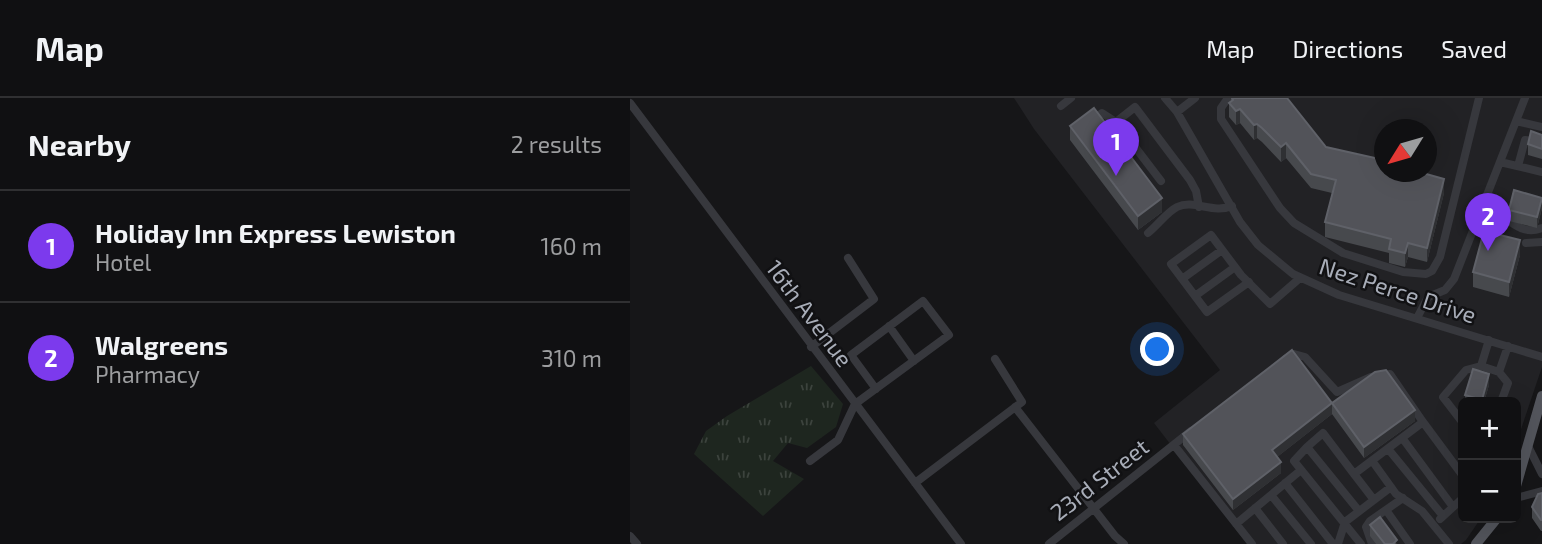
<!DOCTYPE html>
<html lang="en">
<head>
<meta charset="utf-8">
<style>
	:root { --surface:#101012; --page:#19191b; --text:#f1f3f6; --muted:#9c9d9f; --line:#303032; --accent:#7c3aed }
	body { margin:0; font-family:"Exo 2",sans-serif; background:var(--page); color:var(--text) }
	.controls { position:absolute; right:21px; bottom:21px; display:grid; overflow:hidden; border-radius:10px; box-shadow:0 7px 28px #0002 }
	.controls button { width:63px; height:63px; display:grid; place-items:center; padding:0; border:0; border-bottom:2px solid var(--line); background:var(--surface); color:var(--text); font:35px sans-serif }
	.compass { position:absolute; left:744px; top:21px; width:63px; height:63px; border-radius:50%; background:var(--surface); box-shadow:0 7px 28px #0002; rotate:233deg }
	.you { position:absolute; left:528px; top:252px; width:24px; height:24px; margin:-18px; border:5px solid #fff; border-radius:50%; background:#1a73e8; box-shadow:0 0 0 10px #1a73e833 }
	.badge { display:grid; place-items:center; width:46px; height:46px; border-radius:50%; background:var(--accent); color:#fff; font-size:23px; font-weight:700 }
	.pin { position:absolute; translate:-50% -58px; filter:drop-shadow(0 2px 4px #0008) }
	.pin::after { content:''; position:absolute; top:37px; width:24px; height:21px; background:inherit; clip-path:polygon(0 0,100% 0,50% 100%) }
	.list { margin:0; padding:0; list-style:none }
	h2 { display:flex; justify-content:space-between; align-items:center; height:91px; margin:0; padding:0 28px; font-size:30px }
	h2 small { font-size:23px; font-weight:400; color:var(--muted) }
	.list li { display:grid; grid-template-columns:46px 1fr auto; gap:21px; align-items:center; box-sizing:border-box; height:112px; padding:0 28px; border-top:2px solid var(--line) }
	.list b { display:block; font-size:26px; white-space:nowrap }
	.list p { margin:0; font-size:23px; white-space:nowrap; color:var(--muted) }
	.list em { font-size:23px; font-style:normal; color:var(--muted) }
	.map { position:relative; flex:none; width:912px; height:446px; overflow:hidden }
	header { display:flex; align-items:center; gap:42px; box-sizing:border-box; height:98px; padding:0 35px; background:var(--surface); border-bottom:2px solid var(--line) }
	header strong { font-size:33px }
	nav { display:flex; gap:38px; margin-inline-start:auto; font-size:24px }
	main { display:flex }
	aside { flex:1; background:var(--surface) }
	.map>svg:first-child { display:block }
	.built { fill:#222225; fill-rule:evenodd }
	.grass { fill:url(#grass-tufts) }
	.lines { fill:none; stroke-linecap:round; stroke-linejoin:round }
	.minor { stroke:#37383d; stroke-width:8 }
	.major { stroke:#53555c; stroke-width:10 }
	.wall { fill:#47494d }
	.shaded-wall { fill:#2f3033 }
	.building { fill:#525359; stroke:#5f6168; stroke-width:2 }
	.labels { text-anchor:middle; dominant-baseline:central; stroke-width:5; stroke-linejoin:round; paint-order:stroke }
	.street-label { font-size:23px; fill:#a8adb8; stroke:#111113 }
</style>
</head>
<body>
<header>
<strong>Map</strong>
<nav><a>Map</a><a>Directions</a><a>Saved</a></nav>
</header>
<main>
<aside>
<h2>Nearby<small>2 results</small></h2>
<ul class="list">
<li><span class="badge">1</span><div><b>Holiday Inn Express Lewiston</b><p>Hotel</p></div><em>160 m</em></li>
<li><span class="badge">2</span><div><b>Walgreens</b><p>Pharmacy</p></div><em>310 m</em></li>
</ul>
</aside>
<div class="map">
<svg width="912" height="446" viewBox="0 0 912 446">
	<defs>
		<pattern id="grass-tufts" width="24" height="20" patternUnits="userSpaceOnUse" patternTransform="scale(1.75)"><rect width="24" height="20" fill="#1e261f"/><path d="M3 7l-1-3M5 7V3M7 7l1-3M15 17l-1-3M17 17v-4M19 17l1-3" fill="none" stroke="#3c433d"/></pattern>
	</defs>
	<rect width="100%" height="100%" fill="#161618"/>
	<path class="built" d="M384 0H912V269L886 346V304H833V420H851L836 442 831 446H617L524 325 590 272 404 31ZM754 32H796V74H754Z"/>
	<path class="grass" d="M181 268 213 306 206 329 177 350 158 345 143 363 174 381 133 418 64 356 76 333 97 318Z"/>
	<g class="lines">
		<path class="minor" d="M535 0 547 14 610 124 628 147 663 176 709 197 912 259
			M598 0 591 10V21L650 110 664 125 713 155 773 174 796 176 802 173 810 159 849 0
			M0 5 331 446
			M431 8 441 0
			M547 14 565 0
			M463 22 472 15 486 24
			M886 23 912 29
			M870 64 912 74
			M888 68 895 42 912 44
			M531 83 486 24 505 9 560 82 566 93 569 109
			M853 107C874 113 887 140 912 130
			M518 135C528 127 537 114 547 109 564 101 583 116 602 108
			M896 145 912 144
			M552 181 592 152
			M619 184 577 214 541 166 581 137 611 177 640 206 670 180
			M565 198 605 169
			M787 220 798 199 815 192 824 181 895 0
			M259 228 284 263
			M859 242 851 268 869 274 878 248
			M181 249 244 201 218 160
			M655 261 664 256 675 259 707 294 741 279 760 276 793 324
			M869 274 878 285 871 304
			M385 309 485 438 494 446
			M833 325 813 299 836 272 851 268
			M773 341 823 409
			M544 347 622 446
			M898 348 912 376
			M677 349 664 363 731 446
			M759 352 813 418
			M180 363 208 342 225 306 319 237 293 203 221 257 246 291
			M743 364 766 396 792 413 819 446
			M724 376 744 402
			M285 385 392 304 365 261
			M655 385 703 446
			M641 397 681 446
			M886 400 912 393
			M625 410 653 446
			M756 412 780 446
			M729 413 677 349 693 335 724 376 793 324 833 378
			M810 421 833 400
			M606 426 671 372
			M0 438 7 446
			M419 446 561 333
			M708 446 715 424 761 389
			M742 446 736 429 740 423 773 400"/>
		<path class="major" d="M886 388 912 298
			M846 446 867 420"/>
	</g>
	<path class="wall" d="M601 0H657L696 49 790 74 814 95 797 164 778 159 775 169 759 165V155L695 139V124L702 95 681 90 656 60 651 64 632 44 627 40 624 42 610 25 606 27 599 19V5L601 4Z
		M440 28 532 114 508 132 440 42Z
		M912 37V61L898 57V46Z
		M912 110 907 130 879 123V112Z
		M890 157 879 199 843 189V174Z
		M859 287 854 304H835V297Z
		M702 305 785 323 734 360 702 316 647 359 651 375 603 412 553 347V336Z
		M912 395V433H911L902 420V409Z
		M740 427 767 446H746L740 438Z"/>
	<path class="shaded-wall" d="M610 11V25L606 27V13Z
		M627 26V40L624 42V27Z
		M656 45V60L651 64V49Z
		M814 81V95L797 164V150Z
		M532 100V114L508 132V118Z
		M912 100V110L907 130V119Z
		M890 142V157L879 199V184Z
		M778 145V159L775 169V155Z
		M859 276V287L854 304H852Z
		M702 305V316L642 363V352Z
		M785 312V323L734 360V349Z
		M651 364V375L603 412V401Z"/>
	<path class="building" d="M602 0H657L696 49 754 62V74H790H789L814 81 797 150 778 145 775 155 759 151 761 141 695 124 706 82 681 76 656 45 651 49 632 30 627 26 624 27 610 11 606 13 599 5 603 2Z
		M464 10 532 100 508 118 440 28Z
		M901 33 912 37V51L898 46Z
		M884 92 912 100 907 119 879 112Z
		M854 133 890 142 879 184 843 174Z
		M662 252 702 305 745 274 756 272 785 312 734 349 702 305 642 352 651 364 603 401 553 336Z
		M843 271 859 276 852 302 835 297Z
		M912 395V422H911L902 409 908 396Z
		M750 419 767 442 763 446H755L740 427Z"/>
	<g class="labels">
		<g class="street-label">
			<text transform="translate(768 192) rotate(18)">Nez Perce Drive</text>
			<text transform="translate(180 215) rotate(53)">16th Avenue</text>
			<text transform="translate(469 381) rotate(-38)">23rd Street</text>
		</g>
	</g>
</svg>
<div class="controls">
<button>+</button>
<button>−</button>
</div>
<svg class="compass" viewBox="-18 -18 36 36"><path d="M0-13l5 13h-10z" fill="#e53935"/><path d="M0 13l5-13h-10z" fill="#9c9d9f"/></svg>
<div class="you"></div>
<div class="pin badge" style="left:486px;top:78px">1</div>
<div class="pin badge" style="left:858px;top:153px">2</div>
</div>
</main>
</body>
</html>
